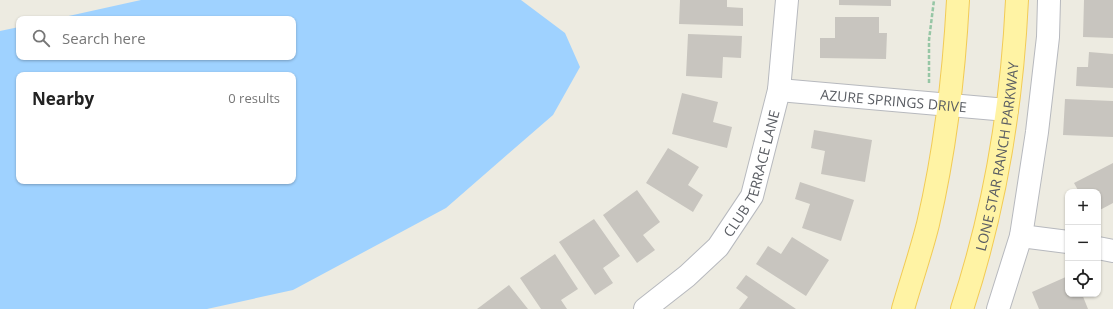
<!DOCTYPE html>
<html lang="en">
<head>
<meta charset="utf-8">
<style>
	:root { --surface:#fff; --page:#f2f2f2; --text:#222; --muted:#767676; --line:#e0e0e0 }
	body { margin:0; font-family:"Open Sans",sans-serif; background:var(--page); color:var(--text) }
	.controls { position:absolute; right:12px; bottom:12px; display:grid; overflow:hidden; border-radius:8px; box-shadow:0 1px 3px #0004 }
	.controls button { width:36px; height:36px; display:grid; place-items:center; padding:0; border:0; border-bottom:1px solid var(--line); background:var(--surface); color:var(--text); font:20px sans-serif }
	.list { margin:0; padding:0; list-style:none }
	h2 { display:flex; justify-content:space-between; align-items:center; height:52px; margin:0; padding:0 16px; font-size:17px }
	h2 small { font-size:13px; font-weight:400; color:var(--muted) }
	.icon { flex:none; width:22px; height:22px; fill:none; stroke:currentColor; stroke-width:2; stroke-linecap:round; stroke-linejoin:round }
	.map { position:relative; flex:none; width:1113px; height:309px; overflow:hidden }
	.search { position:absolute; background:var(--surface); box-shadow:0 1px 3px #0004; left:16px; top:16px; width:280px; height:44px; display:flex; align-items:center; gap:10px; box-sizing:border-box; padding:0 14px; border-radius:8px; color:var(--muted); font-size:15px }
	.panel { position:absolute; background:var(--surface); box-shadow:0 1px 3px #0004; left:16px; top:72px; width:280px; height:112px; border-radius:8px }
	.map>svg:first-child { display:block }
	.water { fill:#9fd2ff; fill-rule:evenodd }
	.building { fill:#c8c5bf }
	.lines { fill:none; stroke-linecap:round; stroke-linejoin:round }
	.minor-casing { stroke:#b7b9be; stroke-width:24 }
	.major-casing { stroke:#f2cb55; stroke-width:24 }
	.path { stroke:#96c6a5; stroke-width:2.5; stroke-dasharray:4 2; stroke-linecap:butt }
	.minor { stroke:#fff; stroke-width:22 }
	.major { stroke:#fff3a4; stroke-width:22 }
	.labels { text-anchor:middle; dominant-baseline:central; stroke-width:3; stroke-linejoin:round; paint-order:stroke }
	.street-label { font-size:14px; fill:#5a5d63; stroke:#fff }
</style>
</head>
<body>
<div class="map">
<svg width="1113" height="309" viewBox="0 0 1113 309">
	<rect width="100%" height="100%" fill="#edebe1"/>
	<path class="water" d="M141 0H521L565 33 580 67 553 115 446 208 293 290 207 309H0V31L19 27V57H293V19H55ZM19 75H293V181H19Z"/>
	<path class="building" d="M680 0H727V7L743 8V26L679 24Z
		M839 0H891V6L839 5Z
		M1084 0H1113V38L1083 37Z
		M835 17H879V33H887L886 59 820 58V38H835Z
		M688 34 742 36 741 58 723 57 722 78 686 76Z
		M1089 52 1113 54V88L1076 86 1077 67H1088Z
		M682 93 718 102 713 122 732 127 727 148 672 134Z
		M1065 99 1113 101V137L1063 135Z
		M814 130 872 140 865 182 821 174 825 151 811 148Z
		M668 148 699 167 688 185 703 195 693 212 646 183Z
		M1113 163V203L1098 211V192H1079L1074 183Z
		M800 182 854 200 841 241 802 228 810 204 795 199Z
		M637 190 660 222 643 235 655 250 637 263 603 215Z
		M594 219 620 256 603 268 613 283 595 295 559 242Z
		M792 237 829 260 806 296 756 264 768 246 781 254Z
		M555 254 578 289 561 300 567 309H541L520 278Z
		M746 275 796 309H739L748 297 736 288Z
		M1068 276V294H1082L1088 309H1039L1032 292Z
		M509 285 528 309H477Z"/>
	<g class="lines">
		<g class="minor-casing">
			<g id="minor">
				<path id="s1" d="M779 90 1007 110"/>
				<path d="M1021 236 1068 242"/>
				<path d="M1098 248 1113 251"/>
				<path id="s2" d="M645 309 687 276 718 247 752 196 779 90 787 0"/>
				<path d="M998 309 1021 236 1037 132 1048 37 1049 0"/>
			</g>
		</g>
		<g class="major-casing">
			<g id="major">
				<path d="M903 309C911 281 921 252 928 224 945 151 954 75 958 0"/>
				<path id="s3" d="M962 309C995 209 1012 105 1017 0"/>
			</g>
		</g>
		<path class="path" d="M929 83V40L934 0"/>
		<use href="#minor" class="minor"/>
		<use href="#major" class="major"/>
	</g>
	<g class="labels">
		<g class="street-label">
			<text stroke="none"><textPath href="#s1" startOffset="115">AZURE SPRINGS DRIVE</textPath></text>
			<text stroke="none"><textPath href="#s3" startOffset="157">LONE STAR RANCH PARKWAY</textPath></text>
			<text stroke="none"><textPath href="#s2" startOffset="178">CLUB TERRACE LANE</textPath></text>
		</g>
	</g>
</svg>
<div class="controls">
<button>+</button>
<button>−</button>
<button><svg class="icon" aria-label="locate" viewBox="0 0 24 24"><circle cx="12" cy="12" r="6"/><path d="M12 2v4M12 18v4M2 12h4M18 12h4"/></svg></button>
</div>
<div class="search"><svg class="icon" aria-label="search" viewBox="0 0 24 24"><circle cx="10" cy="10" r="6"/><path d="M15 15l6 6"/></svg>Search here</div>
<section class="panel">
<h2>Nearby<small>0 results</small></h2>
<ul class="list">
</ul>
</section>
</div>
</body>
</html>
